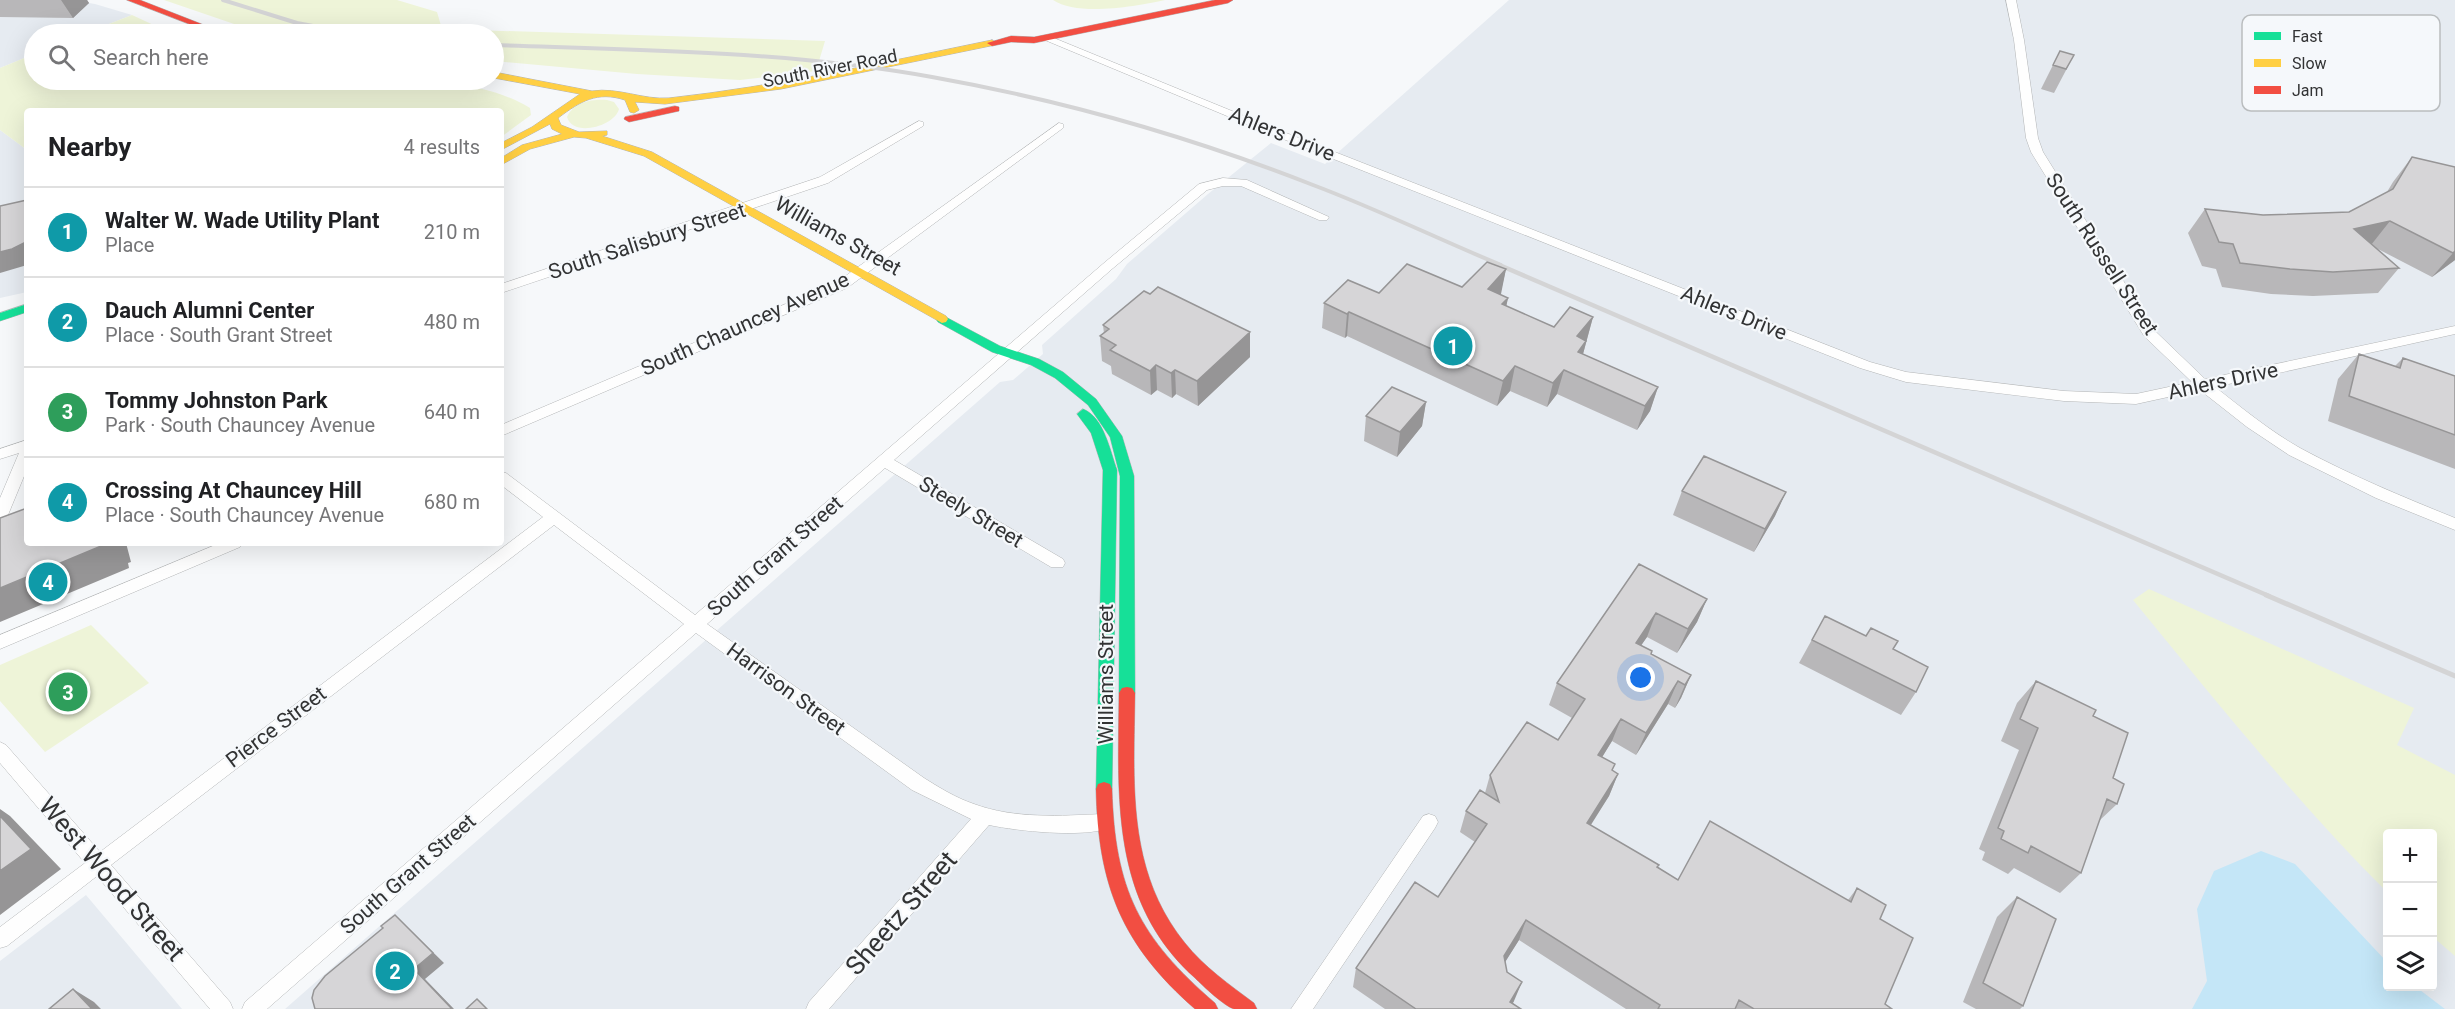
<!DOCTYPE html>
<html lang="en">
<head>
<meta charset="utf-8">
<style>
	:root { --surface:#fff; --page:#f2f2f2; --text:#202124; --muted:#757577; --line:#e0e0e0; --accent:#777879 }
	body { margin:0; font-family:Roboto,sans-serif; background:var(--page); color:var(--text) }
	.controls { position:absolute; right:18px; bottom:18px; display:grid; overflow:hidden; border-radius:6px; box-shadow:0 6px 24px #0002 }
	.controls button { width:54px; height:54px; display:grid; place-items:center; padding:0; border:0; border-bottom:2px solid var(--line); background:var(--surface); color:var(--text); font:30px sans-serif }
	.you { position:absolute; left:1641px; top:678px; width:21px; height:21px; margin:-15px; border:4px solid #fff; border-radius:50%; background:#1a73e8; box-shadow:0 0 0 9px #1a73e833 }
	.badge { display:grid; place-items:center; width:39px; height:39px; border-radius:50%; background:var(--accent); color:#fff; font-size:20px; font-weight:700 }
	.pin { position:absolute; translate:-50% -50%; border:3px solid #fff; box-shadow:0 2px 6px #0006 }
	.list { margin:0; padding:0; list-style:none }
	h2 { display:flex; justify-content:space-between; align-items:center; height:78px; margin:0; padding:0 24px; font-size:26px }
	h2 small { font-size:20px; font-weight:400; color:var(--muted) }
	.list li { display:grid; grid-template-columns:39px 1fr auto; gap:18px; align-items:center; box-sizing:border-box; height:90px; padding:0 24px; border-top:2px solid var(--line) }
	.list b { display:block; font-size:22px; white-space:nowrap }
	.list p { margin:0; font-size:20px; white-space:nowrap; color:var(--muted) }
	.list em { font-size:20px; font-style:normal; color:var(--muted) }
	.icon { flex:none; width:33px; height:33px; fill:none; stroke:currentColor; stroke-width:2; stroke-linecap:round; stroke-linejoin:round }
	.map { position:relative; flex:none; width:2455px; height:1009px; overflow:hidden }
	.search { position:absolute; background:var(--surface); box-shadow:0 6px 24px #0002; left:24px; top:24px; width:480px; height:66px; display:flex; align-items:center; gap:15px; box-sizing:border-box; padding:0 21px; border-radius:33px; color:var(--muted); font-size:22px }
	.panel { position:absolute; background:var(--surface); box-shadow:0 6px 24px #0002; left:24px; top:108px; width:480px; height:438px; border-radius:6px }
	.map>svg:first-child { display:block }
	.built { fill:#e6ebf1; fill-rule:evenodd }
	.green { fill:#eef4d8 }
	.water { fill:#c4e6f7 }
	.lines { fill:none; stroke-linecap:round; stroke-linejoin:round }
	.street-casing { stroke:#b3b5b6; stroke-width:1 }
	.fast-casing { stroke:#b3b5b6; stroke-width:1 }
	.slow-casing { stroke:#b3b5b6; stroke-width:1 }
	.jam-casing { stroke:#b3b5b6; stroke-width:1 }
	.street { fill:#fefefe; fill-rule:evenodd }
	.fast { fill:#16e098; fill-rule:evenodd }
	.slow { fill:#ffcf43; fill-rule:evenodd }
	.jam { fill:#f24e42; fill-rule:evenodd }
	.rail-far2 { stroke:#d4d4d5; stroke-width:4 }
	.rail-far1 { stroke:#d4d4d5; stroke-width:4.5 }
	.rail { stroke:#d4d4d5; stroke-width:5 }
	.wall { fill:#b8b7b9 }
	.shaded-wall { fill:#969596 }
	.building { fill:#d6d5d7; stroke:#969596; stroke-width:1.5 }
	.labels { text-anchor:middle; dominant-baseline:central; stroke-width:4.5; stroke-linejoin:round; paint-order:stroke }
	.far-street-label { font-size:18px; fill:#323334; stroke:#f5f8fb }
	.street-label { font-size:21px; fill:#323334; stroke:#f5f8fb }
	.near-street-label { font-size:26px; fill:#323334; stroke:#f5f8fb }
	.key { fill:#f5f8fb; stroke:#babdbf; stroke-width:1.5 }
	.key-label { font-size:16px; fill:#323334 }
</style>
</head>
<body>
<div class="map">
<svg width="2455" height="1009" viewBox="0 0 2455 1009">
	<rect width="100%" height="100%" fill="#f6f8fa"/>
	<path class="built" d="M0 0 77 1 95 4 132 15 83 34H34V54L0 68Z
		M1509 0H2455V1009H285L1000 382 1013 380 1043 354 1042 345 1116 279 1127 264 1208 194 1271 143 1325 164ZM2388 834H2432V986H2388Z
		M0 130 27 150V292L0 298Z
		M86 895 182 1009H0V961Z"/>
	<path class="green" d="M164 0H397L437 12 442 29 825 41 816 71 740 80 637 74 494 61V34H263Z
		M1053 0H1165C1137 6 1078 17 1053 0Z
		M132 15 173 34H83Z
		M34 54V80H394C442 82 488 83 530 108L531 115 501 137V111H27V150L0 130V68Z
		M607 100 614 102 619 109C615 126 573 138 567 117 574 102 592 99 607 100Z
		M2149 589 2414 708 2397 745 2455 775V956L2433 937 2432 834H2388L2387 892C2296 801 2215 700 2133 600Z
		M91 625 149 683 45 752 0 701V665Z"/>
	<path class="water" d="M2261 851 2295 864 2387 962 2388 986 2416 987 2445 1009H2192L2207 981 2197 909 2214 871Z"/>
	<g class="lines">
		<g class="street-casing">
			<path id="street" d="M2006 0H2016L2024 40 2038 138 2043 152 2154 330 2205 379 2455 326V334L2215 387C2242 408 2270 431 2300 448 2350 475 2403 497 2455 518V530L2376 498 2289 455 2247 427 2200 390 2136 404 2064 401 1906 382 1860 368 1263 131 1040 38 1049 36 1271 127 1870 362 1906 372 2064 391 2136 394 2192 382 2144 336 2031 152 2026 138 2014 40Z
				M919 121 923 122V126L828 183 501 293V284L820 177Z
				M1059 123 1063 124V128L847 288 501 436V425L837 282Z
				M1223 178 1247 180 1329 217 1327 220H1319L1241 186H1223L1207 190 1112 269 894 460 1063 559 1065 563 1063 567H1051L885 468 707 624 924 778C940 788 956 798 974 804 1014 819 1061 816 1103 814L1109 816 1112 822 1109 828C1082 838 1018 831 989 825L829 1009H806L809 1002 971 819 912 790 696 633 267 1009H242L245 1002 684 624 554 525 111 865 230 1002 233 1009H210L97 876 7 946 0 948V927L85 863 0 763V742L6 745 100 852 543 517 501 485V472L506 473 695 615 1104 263 1199 184Z
				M27 440V469L8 515 5 519 0 521V498L19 453 0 459V449Z
				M220 543H243L240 547 0 649V635Z
				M1429 814 1435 816 1438 822 1435 828 1313 1009H1291L1423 816Z"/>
		</g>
		<g class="fast-casing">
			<path id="fast" d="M27 304V312L0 321V313Z
				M942 315 1000 346 1039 359 1063 372 1096 399 1122 436 1134 476 1135 693 1132 698 1127 699 1122 698 1119 693 1120 476 1110 437 1088 405 1055 378 1031 365 992 352 938 322 936 319 938 316Z
				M1083 409C1104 417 1110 451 1117 470L1112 789 1110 794 1104 796 1098 794 1096 789 1103 470 1091 433 1077 414Z"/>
		</g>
		<g class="slow-casing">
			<path id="slow" d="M992 40 997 43 995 45 781 89 665 104 635 102 639 110 634 113 630 112 625 100C597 91 581 101 558 118L561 125 579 132 607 131V135L602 136 652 152 946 316 948 319 946 322 942 323 644 156 586 138 574 137 530 149 501 165V158L522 145 562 134 552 129 550 124 501 150V143L532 127 580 94 494 78V72L592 91C618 87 643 100 669 98 778 86 885 62 992 40Z"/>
		</g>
		<g class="jam-casing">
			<path id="jam" d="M127 0H140L227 34H215Z
				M1215 0H1233L1228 3 1034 43 1011 42 992 46 987 43 1011 36 1034 37Z
				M675 106 679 107V111L629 122 624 119 625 117Z
				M1127 687 1132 688 1135 693C1134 782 1126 870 1185 943 1204 967 1230 985 1254 1003L1257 1009C1250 1009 1241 1009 1234 1009 1224 1006 1203 986 1195 978 1110 902 1118 797 1119 693L1122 688Z
				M1104 782 1110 784 1112 789C1115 890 1139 937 1215 1003L1218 1009H1195C1122 945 1098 886 1096 789L1098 784Z"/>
		</g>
		<use href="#street" class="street"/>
		<use href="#fast" class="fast"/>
		<use href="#slow" class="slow"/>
		<use href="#jam" class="jam"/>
		<path class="rail-far2" d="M223 0 297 23 356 34
			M494 45C640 50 787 51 932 77 1061 100 1191 137 1313 185 1377 209 1438 239 1501 265"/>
		<path class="rail-far1" d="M1497 264 2269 596"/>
		<path class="rail" d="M2266 595 2455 676"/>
	</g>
	<path class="wall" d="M0 0H87L89 3 73 18 0 17Z
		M2060 51 2074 55 2054 93 2041 89Z
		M2412 157 2455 167V260L2432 277 2376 248 2399 268 2378 293 2313 296 2271 294 2222 287 2216 269 2202 266 2188 233 2205 209 2263 215 2349 212 2387 192 2393 182Z
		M1506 269 1500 295 1508 298 1506 306 1554 327 1593 317 1583 354 1658 387 1650 411 1637 430 1557 394 1547 407 1510 391 1497 406 1347 336 1345 338 1322 328 1324 303 1379 293 1462 287Z
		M1103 325 1250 357 1198 406 1176 394 1172 398 1157 390 1151 395 1112 374 1111 366 1102 361 1100 336 1104 334Z
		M2359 354 2395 366 2403 358 2455 376V469L2328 421 2338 379Z
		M1426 402 1422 426 1397 457 1364 441 1366 416Z
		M1682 491 1786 492 1775 516 1754 552 1673 515Z
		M1639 564 1707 599 1697 622 1677 653 1647 637 1641 645 1652 651 1651 654 1691 675 1681 698 1675 708 1668 704 1636 755 1612 741 1602 757 1615 764 1612 771 1618 774 1609 796 1590 825 1678 880 1848 900 1857 888 1880 919 1885 1004 1892 1009H1626L1519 940 1505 962 1507 972 1514 1001 1513 1003 1521 1009H1385L1353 987 1356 968 1438 897 1475 842 1460 832 1466 811 1485 793 1490 775 1558 740 1572 718 1549 705 1557 683Z
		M1825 616 1866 636 1871 628 1893 649 1916 692 1901 715 1799 663Z
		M2036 681 2093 716 2113 778 2117 804 2099 821 2081 873 2060 893 2014 868 2008 874 1982 860 1985 852 1979 849 2019 750 2001 741 2017 703Z
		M2017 897 2023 1006 2020 1009H1976L1963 1002 1997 917Z"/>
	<path class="shaded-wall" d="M61 0H87L89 3 73 18Z
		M2390 221 2371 245 2354 229Z
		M27 240V265L0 273V252Z
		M2455 251V260L2432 277 2453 253Z
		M1506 269 1501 294 1483 314 1488 289Z
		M1508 298 1503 322 1502 304Z
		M1349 312 1347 336 1345 338 1347 314Z
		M1593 317 1580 365 1573 374 1577 336Z
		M1250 332V357L1198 406 1197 381Z
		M1156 365 1157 390 1151 395 1150 371Z
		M1515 366 1510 391 1497 406 1503 381Z
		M1175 370 1176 394 1172 398 1171 373Z
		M1564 370 1557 394 1547 407 1553 383Z
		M1658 387 1650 411 1637 430 1645 406Z
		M1426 402 1422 426 1397 457 1400 432Z
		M1786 492 1775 516 1754 552 1765 529Z
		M106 543H126L131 562 128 563 129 568 0 622V588Z
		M1707 599 1697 622 1677 653 1688 629Z
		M1656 613 1647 637 1627 666 1636 643Z
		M1691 675 1681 698 1675 708 1685 685Z
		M1678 681 1668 704 1636 755 1646 733Z
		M1621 719 1612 741 1590 777 1598 755Z
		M1618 774 1609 796 1579 844 1587 823Z
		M0 809 10 816 61 869 0 915Z
		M395 915 444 963 425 979 454 1009H452L414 969Z
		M1526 920 1519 940 1497 975 1504 956Z
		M1522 982 1514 1001 1509 1009 1510 1002Z
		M73 989 94 1002 101 1009H92Z"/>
	<path class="building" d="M2060 51 2074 55 2066 69 2053 65Z
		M2412 157 2455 167V251L2453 253 2390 221 2354 229 2399 268 2333 272 2290 269 2240 263 2233 244 2219 242 2205 209 2263 215 2349 212 2393 189Z
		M27 200V240L26 242 12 249 0 252V206Z
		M1487 262 1506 269 1488 289 1508 298 1502 304 1554 327 1570 307 1593 317 1577 336 1586 341 1578 352 1658 387 1645 406 1564 370 1553 383 1515 366 1503 381 1349 312 1347 314 1324 303 1348 280 1379 293 1407 264 1462 287Z
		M1158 287 1250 332 1197 381 1175 370 1171 373 1156 365 1150 371 1110 350 1116 345 1100 336 1109 329 1103 325 1144 291 1150 294Z
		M2359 354 2400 368 2403 358 2455 376V435L2349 396Z
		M1392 387 1426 402 1400 432 1366 416Z
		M1704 456 1786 492 1765 529 1682 491Z
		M27 508V543H106V544L0 588V518Z
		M1639 564 1707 599 1688 629 1656 613 1636 643 1652 651 1651 654 1691 675 1685 685 1678 681 1646 733 1621 719 1598 755 1615 764 1612 770 1618 774 1587 823 1659 865 1657 867 1678 880 1710 821 1851 902 1857 888 1886 905 1880 919 1913 938 1885 1004 1892 1009H1754L1739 1000 1735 1009H1658L1660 1005 1526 920 1504 956 1507 972 1522 982 1510 1002 1521 1009H1416L1356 968 1415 882 1438 897 1487 824 1466 811 1480 790 1499 802 1490 775 1527 722 1558 740 1585 699 1557 683Z
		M1825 616 1866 636 1871 628 1898 641 1893 649 1928 667 1916 692 1812 640Z
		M2036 681 2096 710 2093 716 2128 733 2113 778 2124 784 2117 804 2107 799 2081 873 2031 846 2028 853 2001 839 2004 831 1998 828 2038 728 2020 719Z
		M0 816 31 849 0 871Z
		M2017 897 2056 919 2023 1006 1983 983Z
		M395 915 433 953 414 969 452 1009H315L312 998 314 990 325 976 383 928 381 926Z
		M73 989 92 1009H49Z
		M477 999 487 1009H466Z"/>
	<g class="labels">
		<g class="far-street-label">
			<text transform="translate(830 68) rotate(-11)">South River Road</text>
		</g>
		<g class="street-label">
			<text transform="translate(1282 134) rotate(22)">Ahlers Drive</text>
			<text transform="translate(838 236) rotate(29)">Williams Street</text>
			<text transform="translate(647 241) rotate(-18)">South Salisbury Street</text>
			<text transform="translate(2102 254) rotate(57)">South Russell Street</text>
			<text transform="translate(1734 313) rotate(22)">Ahlers Drive</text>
			<text transform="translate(745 324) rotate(-24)">South Chauncey Avenue</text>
			<text transform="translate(2223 381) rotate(-12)">Ahlers Drive</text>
			<text transform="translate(971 512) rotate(31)">Steely Street</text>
			<text transform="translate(775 556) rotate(-41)">South Grant Street</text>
			<text transform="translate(1106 674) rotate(-90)">Williams Street</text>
			<text transform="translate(786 689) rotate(36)">Harrison Street</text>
			<text transform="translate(276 727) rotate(-37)">Pierce Street</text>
			<text transform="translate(408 874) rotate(-41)">South Grant Street</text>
		</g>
		<g class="near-street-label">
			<text transform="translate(112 879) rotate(49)">West Wood Street</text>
			<text transform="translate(901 913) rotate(-49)">Sheetz Street</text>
		</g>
	</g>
	<rect x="2242" y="15" width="198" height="96" rx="9" class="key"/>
	<rect x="2254" y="32" width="27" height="8" fill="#16e098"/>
	<rect x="2254" y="59" width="27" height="8" fill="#ffcf43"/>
	<rect x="2254" y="86" width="27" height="8" fill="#f24e42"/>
	<g class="key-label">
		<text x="2292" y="42">Fast</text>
		<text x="2292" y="69">Slow</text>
		<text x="2292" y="96">Jam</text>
	</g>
</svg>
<div class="controls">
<button>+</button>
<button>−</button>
<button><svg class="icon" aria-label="layers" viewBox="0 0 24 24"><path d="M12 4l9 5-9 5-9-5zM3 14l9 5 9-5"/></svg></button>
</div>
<div class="you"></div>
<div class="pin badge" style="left:1453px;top:346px;background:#0f9aa8">1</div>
<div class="pin badge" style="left:395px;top:971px;background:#0f9aa8">2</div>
<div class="pin badge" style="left:68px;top:692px;background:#2e9e5b">3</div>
<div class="pin badge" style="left:48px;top:582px;background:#0f9aa8">4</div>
<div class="search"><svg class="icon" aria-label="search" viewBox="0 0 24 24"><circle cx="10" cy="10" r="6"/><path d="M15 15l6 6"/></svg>Search here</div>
<section class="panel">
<h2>Nearby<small>4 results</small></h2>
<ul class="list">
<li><span class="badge" style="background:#0f9aa8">1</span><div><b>Walter W. Wade Utility Plant</b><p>Place</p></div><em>210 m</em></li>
<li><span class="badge" style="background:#0f9aa8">2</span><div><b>Dauch Alumni Center</b><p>Place · South Grant Street</p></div><em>480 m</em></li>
<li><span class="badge" style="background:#2e9e5b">3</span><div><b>Tommy Johnston Park</b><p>Park · South Chauncey Avenue</p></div><em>640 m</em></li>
<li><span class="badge" style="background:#0f9aa8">4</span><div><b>Crossing At Chauncey Hill</b><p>Place · South Chauncey Avenue</p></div><em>680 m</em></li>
</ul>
</section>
</div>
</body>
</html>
